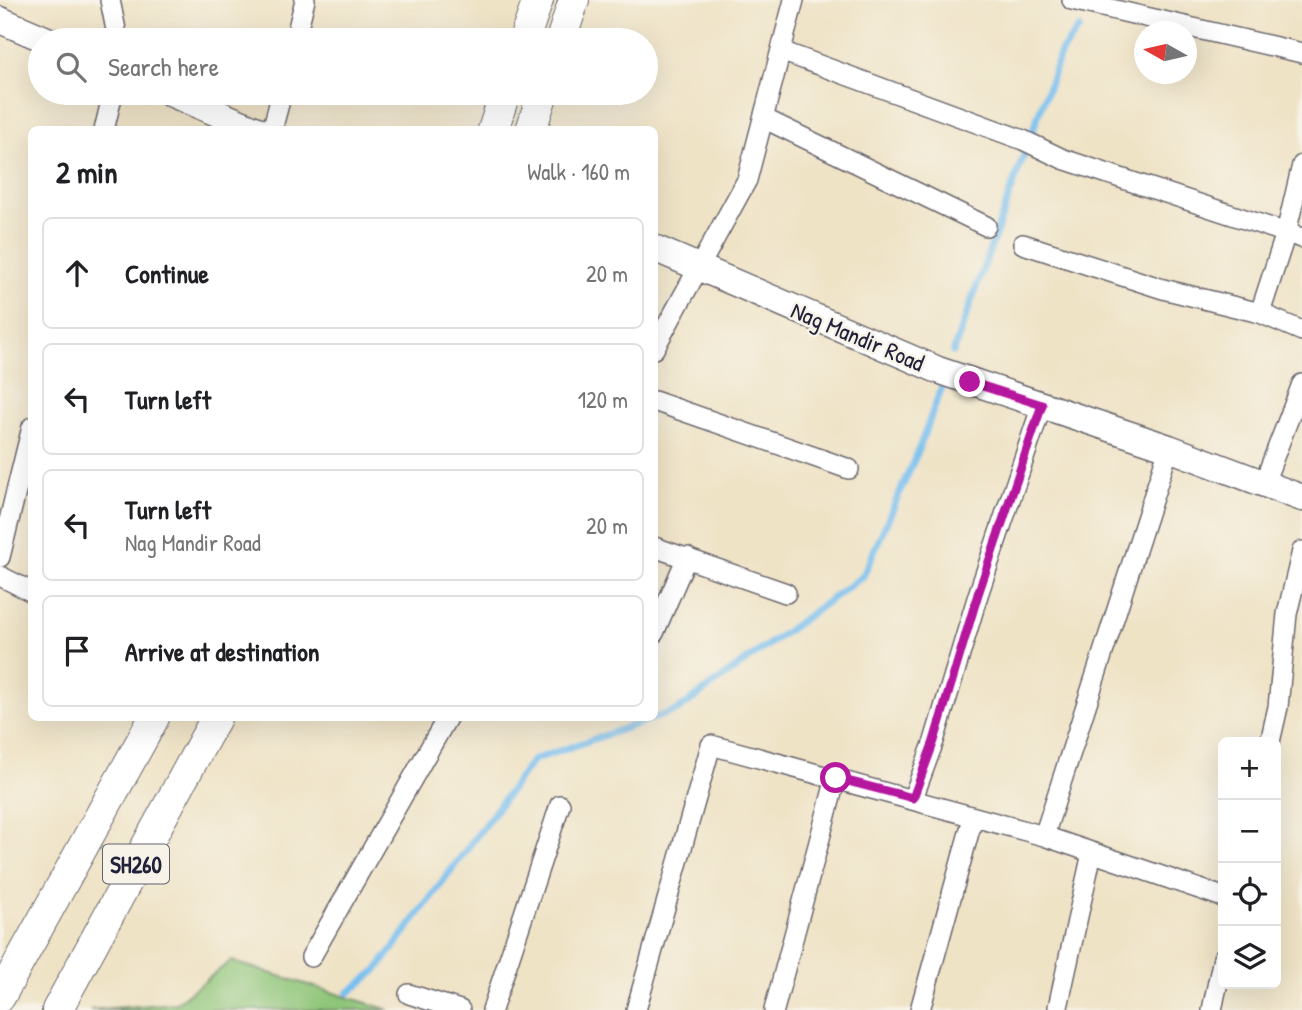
<!DOCTYPE html>
<html lang="en">
<head>
<meta charset="utf-8">
<style>
	:root { --surface:#fff; --page:#f6f6f6; --text:#202124; --muted:#757577; --line:#e0e0e0 }
	body { margin:0; font-family:"Patrick Hand",sans-serif; background:var(--page); color:var(--text) }
	.controls { position:absolute; right:21px; bottom:21px; display:grid; overflow:hidden; border-radius:10px; box-shadow:0 7px 28px #0002 }
	.controls button { width:63px; height:63px; display:grid; place-items:center; padding:0; border:0; border-bottom:2px solid var(--line); background:var(--surface); color:var(--text); font:35px sans-serif }
	.compass { position:absolute; left:1134px; top:21px; width:63px; height:63px; border-radius:50%; background:var(--surface); box-shadow:0 7px 28px #0002; rotate:278deg }
	.stop { position:absolute; width:21px; height:21px; margin:-16px; border:5px solid #b5179e; border-radius:50%; background:#fff }
	.stop.end { background:#b5179e; border-color:#fff; box-shadow:0 2px 7px #0008 }
	.list { margin:0; padding:0; list-style:none }
	h2 { display:flex; justify-content:space-between; align-items:center; height:91px; margin:0; padding:0 28px; font-size:30px }
	h2 small { font-size:23px; font-weight:400; color:var(--muted) }
	.list li { display:grid; grid-template-columns:46px 1fr auto; gap:21px; align-items:center; box-sizing:border-box; height:112px; margin:0 14px 14px; padding:0 14px; border:2px solid var(--line); border-radius:10px }
	.list b { display:block; font-size:26px; white-space:nowrap }
	.list p { margin:0; font-size:23px; white-space:nowrap; color:var(--muted) }
	.list em { font-size:23px; font-style:normal; color:var(--muted) }
	.icon { flex:none; width:38px; height:38px; fill:none; stroke:currentColor; stroke-width:2; stroke-linecap:round; stroke-linejoin:round }
	.map { position:relative; flex:none; width:1302px; height:1010px; overflow:hidden }
	.search { position:absolute; background:var(--surface); box-shadow:0 7px 28px #0002; left:28px; top:28px; width:630px; height:77px; display:flex; align-items:center; gap:18px; box-sizing:border-box; padding:0 24px; border-radius:38px; color:var(--muted); font-size:26px }
	.panel { position:absolute; background:var(--surface); box-shadow:0 7px 28px #0002; left:28px; top:126px; width:630px; height:595px; border-radius:10px }
	.map>svg:first-child { display:block }
	.green { fill:#8ec578; stroke:#58745a; stroke-width:2 }
	.lines { fill:none; stroke-linecap:round; stroke-linejoin:round }
	.stream { stroke:#78bfef; stroke-width:7 }
	.street-casing { stroke:#6a666c; stroke-width:22 }
	.secondary-casing { stroke:#6a666c; stroke-width:29 }
	.primary-casing { stroke:#6a666c; stroke-width:32 }
	.street { stroke:#fff; stroke-width:19 }
	.secondary { stroke:#fff; stroke-width:26 }
	.primary { stroke:#fff; stroke-width:30 }
	.route { stroke:#b5179e; stroke-width:9 }
	.labels { text-anchor:middle; dominant-baseline:central; stroke-width:5; stroke-linejoin:round; paint-order:stroke }
	.shield { fill:#f7f3e8; stroke:#62616f; stroke-width:2 }
	.shield-label { font-size:23px; font-weight:bold; fill:#22223b }
	.street-label { font-size:24px; fill:#22223b; stroke:#f7f3e8 }
</style>
</head>
<body>
<div class="map">
<svg width="1302" height="1010" viewBox="0 0 1302 1010">
	<rect width="100%" height="100%" fill="#f7f3e8"/>
	<filter id="ink" filterUnits="userSpaceOnUse"><feTurbulence type="fractalNoise" baseFrequency=".0143" numOctaves="2"/><feDisplacementMap in="SourceGraphic" scale="14" xChannelSelector="R" yChannelSelector="G"/><feConvolveMatrix kernelMatrix="1 2 1 2 8 2 1 2 1" color-interpolation-filters="sRGB"/></filter>
	<filter id="wash" filterUnits="userSpaceOnUse"><feTurbulence type="fractalNoise" baseFrequency=".00686" numOctaves="4" result="noise"/><feDisplacementMap in="SourceGraphic" scale="28" xChannelSelector="R" yChannelSelector="G"/><feGaussianBlur stdDeviation="1.57" result="paint"/><feColorMatrix in="noise" values="0 0 0 0 0 0 0 0 0 0 0 0 0 0 0 0 0 1.4 0 .05"/><feComposite in="paint" operator="in"/></filter>
	<g filter="url(#wash)">
		<rect width="100%" height="100%" fill="#efe3c6"/>
		<path class="green" d="M231 961 389 1010H89L176 1003Z"/>
		<g class="lines">
			<path class="stream" d="M953 352 1061 52 1079 28
				M348 993 377 970 533 760 678 710 863 576 918 451 943 384"/>
		</g>
	</g>
	<g filter="url(#ink)">
		<g class="lines">
			<g class="street-casing">
				<path id="street" d="M110 0 118 40
					M1072 0 1302 53
					M295 40 305 0
					M781 51 1023 140 1063 159 1302 238
					M763 118 986 226
					M104 130 113 93
					M272 130 282 93
					M1302 165 1286 233 1260 313 1302 331
					M1023 244 1163 289 1260 313
					M654 349 747 180 794 0
					M654 401 849 469
					M1264 483 1302 384
					M654 547 786 593
					M0 557 32 427
					M0 576 32 592
					M654 633 687 557
					M1270 742 1278 707 1287 614 1302 551
					M913 798 934 741 978 595 1042 405
					M1044 836 1169 448
					M311 957 447 718
					M409 994 460 1010
					M1058 1007 1092 853
					M492 1010 560 805
					M636 1010 711 745 1044 836 1223 897
					M774 1010 836 778
					M920 1010 973 818
					M1212 1010 1223 958"/>
			</g>
			<g class="secondary-casing">
				<path id="secondary" d="M0 20 47 40
					M170 93 257 130
					M654 248 938 370 1169 448 1302 498"/>
			</g>
			<g class="primary-casing">
				<path id="primary" d="M524 40 538 0
					M561 40 574 0
					M493 130 505 93
					M531 130 543 93
					M0 997 154 718
					M57 1010 216 718"/>
			</g>
			<use href="#street" class="street"/>
			<use href="#secondary" class="secondary"/>
			<use href="#primary" class="primary"/>
		</g>
	</g>
	<g class="lines" filter="url(#ink)">
		<path class="route" d="M836 778 913 798 934 741 978 594 1042 405 970 382"/>
	</g>
	<g class="labels">
		<rect class="shield" x="103" y="844.5" width="66" height="39" rx="5"/>
		<g class="shield-label">
			<text x="136" y="864">SH260</text>
		</g>
		<g class="street-label">
			<text transform="translate(858 336) rotate(23)">Nag Mandir Road</text>
		</g>
	</g>
</svg>
<div class="controls">
<button>+</button>
<button>−</button>
<button><svg class="icon" aria-label="locate" viewBox="0 0 24 24"><circle cx="12" cy="12" r="6"/><path d="M12 2v4M12 18v4M2 12h4M18 12h4"/></svg></button>
<button><svg class="icon" aria-label="layers" viewBox="0 0 24 24"><path d="M12 4l9 5-9 5-9-5zM3 14l9 5 9-5"/></svg></button>
</div>
<svg class="compass" viewBox="-18 -18 36 36"><path d="M0-13l5 13h-10z" fill="#e53935"/><path d="M0 13l5-13h-10z" fill="#757577"/></svg>
<div class="stop" style="left:836px;top:778px"></div>
<div class="stop end" style="left:970px;top:382px"></div>
<div class="search"><svg class="icon" aria-label="search" viewBox="0 0 24 24"><circle cx="10" cy="10" r="6"/><path d="M15 15l6 6"/></svg>Search here</div>
<section class="panel">
<h2>2 min<small>Walk · 160 m</small></h2>
<ul class="list">
<li><svg class="icon" aria-label="ahead" viewBox="0 0 24 24"><path d="M12 20V5M6 11l6-6 6 6"/></svg><div><b>Continue</b></div><em>20 m</em></li>
<li><svg class="icon" aria-label="left" viewBox="0 0 24 24"><path d="M17 20v-9H6M10 6l-5 5 5 5"/></svg><div><b>Turn left</b></div><em>120 m</em></li>
<li><svg class="icon" aria-label="left" viewBox="0 0 24 24"><path d="M17 20v-9H6M10 6l-5 5 5 5"/></svg><div><b>Turn left</b><p>Nag Mandir Road</p></div><em>20 m</em></li>
<li><svg class="icon" aria-label="arrive" viewBox="0 0 24 24"><path d="M6 21V4h12l-3 4 3 4H6"/></svg><div><b>Arrive at destination</b></div></li>
</ul>
</section>
</div>
</body>
</html>
